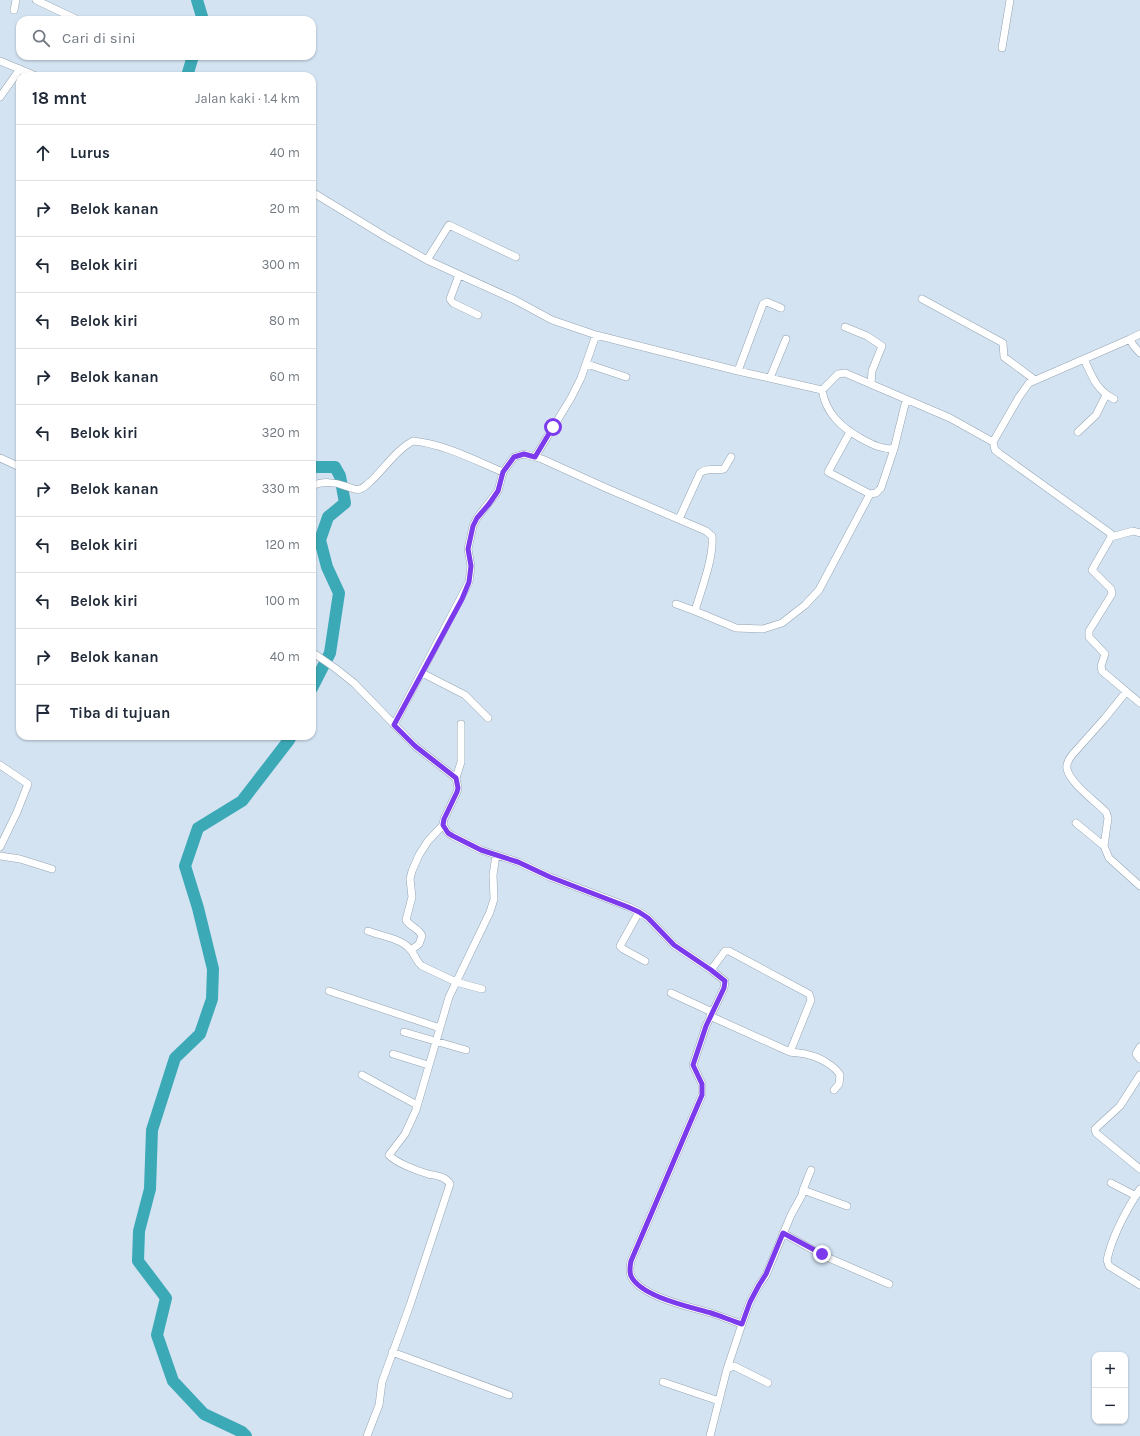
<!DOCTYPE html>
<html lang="id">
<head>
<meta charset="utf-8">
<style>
	:root { --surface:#fff; --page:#f6f6f7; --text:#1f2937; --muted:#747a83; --line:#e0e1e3 }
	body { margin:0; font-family:Karla,sans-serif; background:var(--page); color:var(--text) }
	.controls { position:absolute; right:12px; bottom:12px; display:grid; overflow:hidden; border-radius:8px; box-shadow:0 1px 3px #0004 }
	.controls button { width:36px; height:36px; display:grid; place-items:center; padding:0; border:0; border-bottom:1px solid var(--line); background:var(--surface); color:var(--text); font:20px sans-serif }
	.stop { position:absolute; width:12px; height:12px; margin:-9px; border:3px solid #7c3aed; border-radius:50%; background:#fff }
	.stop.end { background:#7c3aed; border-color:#fff; box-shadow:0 1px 4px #0008 }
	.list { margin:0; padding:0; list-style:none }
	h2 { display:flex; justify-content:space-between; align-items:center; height:52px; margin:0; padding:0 16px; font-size:17px }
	h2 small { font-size:13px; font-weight:400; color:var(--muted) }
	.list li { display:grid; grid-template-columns:26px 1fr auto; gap:12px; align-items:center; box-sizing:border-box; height:56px; padding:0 16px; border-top:1px solid var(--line) }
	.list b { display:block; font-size:15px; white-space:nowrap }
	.list em { font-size:13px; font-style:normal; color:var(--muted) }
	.icon { flex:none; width:22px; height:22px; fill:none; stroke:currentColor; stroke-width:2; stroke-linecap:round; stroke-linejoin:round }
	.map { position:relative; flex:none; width:1140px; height:1436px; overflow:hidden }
	.search { position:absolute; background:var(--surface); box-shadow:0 1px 3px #0004; left:16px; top:16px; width:300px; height:44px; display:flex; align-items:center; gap:10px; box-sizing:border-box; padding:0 14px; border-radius:12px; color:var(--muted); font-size:15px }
	.panel { position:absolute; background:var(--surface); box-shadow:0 1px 3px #0004; left:16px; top:72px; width:300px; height:668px; border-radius:12px }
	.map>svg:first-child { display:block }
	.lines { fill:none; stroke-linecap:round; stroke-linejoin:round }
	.river { stroke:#3ca9b7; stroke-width:12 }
	.street-casing { stroke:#95a4b2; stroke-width:8 }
	.street { stroke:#fff; stroke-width:7 }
	.route { stroke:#7c3aed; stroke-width:5 }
</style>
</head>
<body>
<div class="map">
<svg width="1140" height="1436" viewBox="0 0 1140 1436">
	<rect width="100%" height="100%" fill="#d3e3f2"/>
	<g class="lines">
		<path class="river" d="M197 0 203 20
			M187 76 193 56
			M312 467H335L340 476 345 503 328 517 320 540 327 567 339 593 330 653 312 688
			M246 1436 242 1432 204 1414 173 1381 157 1335 166 1298 138 1261 139 1231 150 1189 152 1130 175 1058 200 1034 212 999 213 969 198 908 185 866 198 828 242 801 289 740 291 736"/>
		<g class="street-casing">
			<path id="street" d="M36 0 76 19
				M14 10 16 0
				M1002 48 1010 0
				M0 61 36 76
				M0 97 20 69
				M312 192 386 237 427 260 515 300 552 320 596 335 738 371 822 390 838 374 845 373 950 418 993 442 995 450 1000 454 1110 533 1111 537 1092 570 1111 589 1112 594 1089 631V637L1105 654 1101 666 1102 671 1140 703
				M427 260 449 225 516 257
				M459 275 450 299 453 303 478 315
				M922 299 1003 343 1004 357 1035 380
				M845 327 867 336 882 346 872 371 871 384
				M1140 334 1130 339 1133 345 1140 353
				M1084 359C1092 376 1096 390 1114 399
				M587 364 626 377
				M738 371 763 304 767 302 781 308
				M770 378 786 339
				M822 390C826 414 842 428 862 439 873 445 881 449 894 449
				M850 432 828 472 870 494 876 493 881 488 894 449 906 400
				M1078 432 1096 415 1106 395
				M993 442 1019 397 1029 383 1130 339
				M535 457 542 459 606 488 706 531 712 536C714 558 701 590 695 611L736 628 763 629 782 623 805 605 819 590 870 494
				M0 458 20 467
				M312 486C322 481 335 482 345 486 350 487 356 491 360 489 364 488 367 484 370 482 384 469 396 450 413 441 444 444 474 460 503 472
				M679 519 700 473C708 467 715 471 724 469L731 457
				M1111 537 1133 531 1140 533
				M676 604 695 611
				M312 652 335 668 354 683 415 746 456 778 458 788 457 792 444 819 443 825 448 833 453 836 481 850 518 862 550 877 629 907 639 912 648 918 674 945 711 970 725 981 724 988 706 1026 693 1065 702 1084V1095L631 1261C630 1266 629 1271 631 1276 641 1297 691 1307 711 1313 721 1316 732 1321 742 1324L750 1302 759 1285 766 1275 791 1215 802 1195 803 1190 847 1206
				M422 673 465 695 488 718
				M1126 692 1105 718 1072 755C1069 759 1066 764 1067 769 1070 783 1096 802 1106 812L1108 818 1104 846 1109 858 1140 886
				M394 725 469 582 471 566 468 549 473 526 477 518 498 491 503 472 514 457 524 454 535 457 571 398 581 378 596 335
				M0 765 28 784 17 812 0 847
				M456 778 461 762V724
				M1076 823 1104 846
				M0 856 20 859 52 869
				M639 912 620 946 623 949 645 961
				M368 931C381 936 399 938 409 948 415 954 416 962 422 966L456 982 482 989
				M411 950 419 944 422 936C419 928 410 927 406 920L412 897 410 879 412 871 419 855 428 841 443 825
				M711 970 725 951H729L809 994 811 1000 790 1052
				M329 991 440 1028
				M671 993 712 1012
				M710 1016 790 1052C796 1053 803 1053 809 1055 819 1057 835 1066 840 1075L839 1084 834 1090
				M404 1032 466 1050
				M1140 1047 1136 1054 1140 1059
				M393 1054 428 1065
				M362 1075 417 1105
				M1140 1075 1120 1106 1095 1129 1096 1133 1140 1169
				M1111 1183 1136 1196
				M1140 1189C1127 1209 1112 1237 1107 1260L1109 1266 1140 1285
				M803 1190 811 1170
				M783 1233 822 1255 889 1284
				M392 1352 509 1395
				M727 1369 742 1324
				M663 1382 719 1401
				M367 1436 379 1405 382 1382 410 1305 450 1184C445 1176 437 1176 428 1174 418 1171 396 1163 389 1155L405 1134 416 1110 449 997 490 912 494 899 493 875 496 855
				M710 1436 727 1369 734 1366 768 1383"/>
		</g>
		<use href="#street" class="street"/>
	</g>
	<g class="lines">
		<path class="route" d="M553 427 535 457 524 454 514 457 503 472 498 491 489 504 477 518 473 526 468 549 471 566 469 582 462 599 394 725 415 746 456 778 458 788 457 792 444 819 443 825 448 833 453 836 481 850 518 862 550 877 628 907 639 912 648 918 674 945 711 970 725 981 724 988 706 1026 693 1065 702 1084V1095L631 1261C630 1266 629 1271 631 1276 641 1297 691 1307 711 1313 721 1316 732 1321 742 1324L750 1302 759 1285 766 1274 783 1233 822 1254"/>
	</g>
</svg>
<div class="controls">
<button>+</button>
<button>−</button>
</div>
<div class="stop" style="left:553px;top:427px"></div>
<div class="stop end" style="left:822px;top:1254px"></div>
<div class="search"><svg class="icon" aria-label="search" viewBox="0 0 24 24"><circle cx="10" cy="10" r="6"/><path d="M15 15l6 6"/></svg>Cari di sini</div>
<section class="panel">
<h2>18 mnt<small>Jalan kaki · 1.4 km</small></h2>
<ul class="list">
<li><svg class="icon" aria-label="ahead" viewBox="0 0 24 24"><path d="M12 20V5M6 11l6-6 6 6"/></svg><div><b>Lurus</b></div><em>40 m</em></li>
<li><svg class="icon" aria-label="right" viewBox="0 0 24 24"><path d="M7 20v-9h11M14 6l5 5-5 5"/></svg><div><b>Belok kanan</b></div><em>20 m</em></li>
<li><svg class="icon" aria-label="left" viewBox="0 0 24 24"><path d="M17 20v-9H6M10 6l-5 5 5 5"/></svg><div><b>Belok kiri</b></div><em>300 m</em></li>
<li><svg class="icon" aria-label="left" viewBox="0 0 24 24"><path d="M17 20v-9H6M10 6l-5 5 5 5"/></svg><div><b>Belok kiri</b></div><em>80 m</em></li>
<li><svg class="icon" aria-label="right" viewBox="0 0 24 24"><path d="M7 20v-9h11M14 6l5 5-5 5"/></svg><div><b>Belok kanan</b></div><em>60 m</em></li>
<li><svg class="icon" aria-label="left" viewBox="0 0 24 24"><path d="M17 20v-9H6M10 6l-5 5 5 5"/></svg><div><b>Belok kiri</b></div><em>320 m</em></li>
<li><svg class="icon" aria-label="right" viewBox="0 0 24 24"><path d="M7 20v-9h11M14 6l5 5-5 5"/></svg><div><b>Belok kanan</b></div><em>330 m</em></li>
<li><svg class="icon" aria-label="left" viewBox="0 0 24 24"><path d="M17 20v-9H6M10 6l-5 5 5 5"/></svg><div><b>Belok kiri</b></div><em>120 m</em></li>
<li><svg class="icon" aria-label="left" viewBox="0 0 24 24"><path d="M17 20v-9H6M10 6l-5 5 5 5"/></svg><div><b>Belok kiri</b></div><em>100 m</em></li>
<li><svg class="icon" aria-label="right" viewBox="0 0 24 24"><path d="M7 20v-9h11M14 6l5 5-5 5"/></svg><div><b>Belok kanan</b></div><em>40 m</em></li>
<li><svg class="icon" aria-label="arrive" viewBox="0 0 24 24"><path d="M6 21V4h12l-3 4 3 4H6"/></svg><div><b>Tiba di tujuan</b></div></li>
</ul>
</section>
</div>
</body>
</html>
